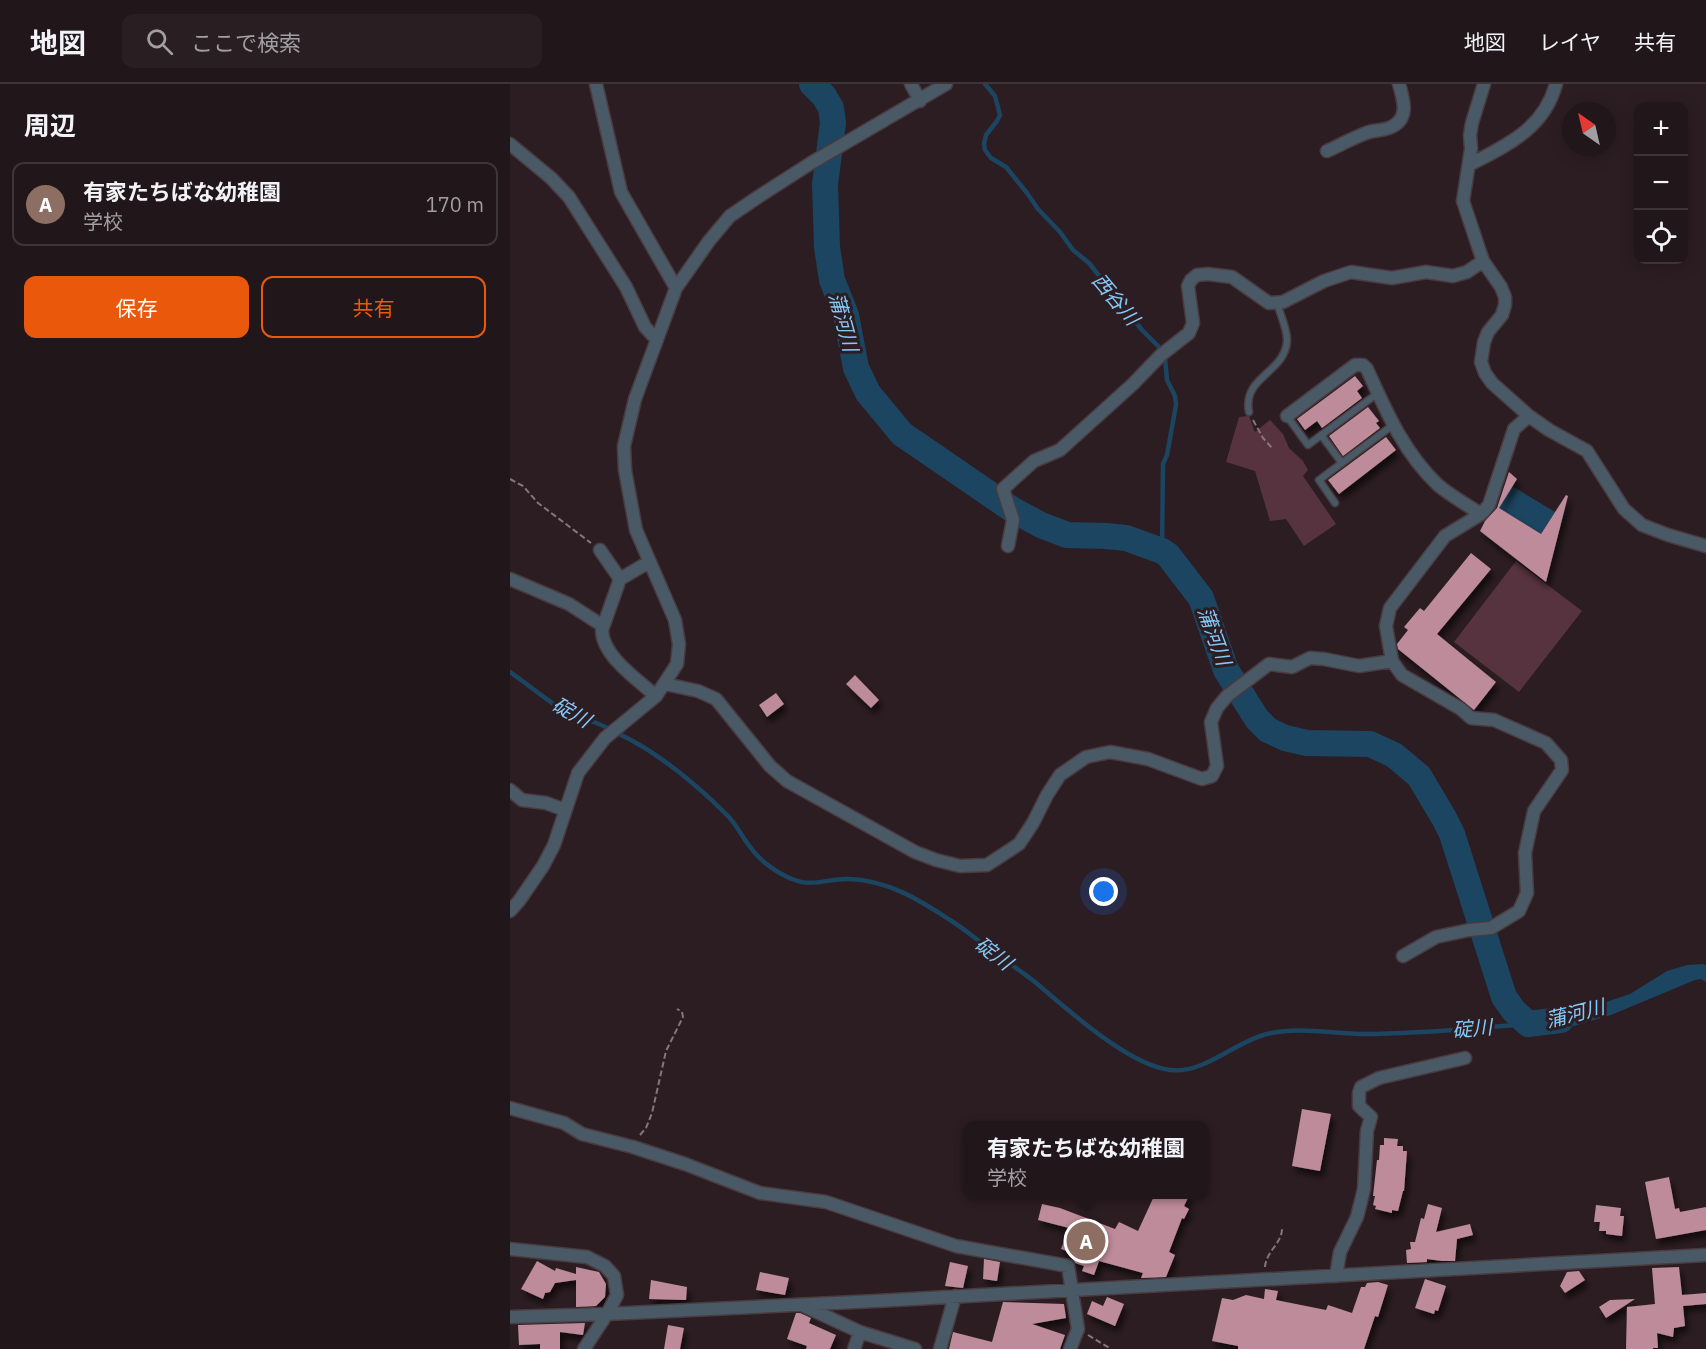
<!DOCTYPE html>
<html lang="ja">
<head>
<meta charset="utf-8">
<style>
	:root { --surface:#21161a; --page:#291f23; --text:#f1f3f6; --muted:#a29fa2; --line:#3e3539; --accent:#ea580c }
	body { margin:0; font-family:"IBM Plex Sans","Noto Sans JP",sans-serif; background:var(--page); color:var(--text) }
	.controls { position:absolute; right:18px; top:18px; display:grid; overflow:hidden; border-radius:12px; box-shadow:0 3px 15px #0003 }
	.controls button { width:54px; height:54px; display:grid; place-items:center; padding:0; border:0; border-bottom:2px solid var(--line); background:var(--surface); color:var(--text); font:30px sans-serif }
	.compass { position:absolute; left:1052px; top:18px; width:54px; height:54px; border-radius:50%; background:var(--surface); box-shadow:0 3px 15px #0003; rotate:326deg }
	.you { position:absolute; left:594px; top:808px; width:21px; height:21px; margin:-15px; border:4px solid #fff; border-radius:50%; background:#1a73e8; box-shadow:0 0 0 9px #1a73e833 }
	.badge { display:grid; place-items:center; width:39px; height:39px; border-radius:50%; background:var(--accent); color:#fff; font-size:20px; font-weight:700 }
	.pin { position:absolute; translate:-50% -50%; border:3px solid #fff; box-shadow:0 2px 6px #0006 }
	.popup { position:absolute; left:453px; top:1037px; width:246px; height:78px; box-sizing:border-box; display:grid; place-content:center; border-radius:12px; background:var(--surface); filter:drop-shadow(0 2px 4px #0005); font-size:20px; white-space:nowrap; color:var(--muted) }
	.popup b { font-size:22px; color:var(--text) }
	.popup::after { content:''; position:absolute; left:50%; top:100%; margin-left:-12px; border:12px solid transparent; border-top-color:var(--surface) }
	.list { margin:0; padding:0; list-style:none }
	h2 { display:flex; justify-content:space-between; align-items:center; height:78px; margin:0; padding:0 24px; font-size:26px }
	h2 small { font-size:20px; font-weight:400; color:var(--muted) }
	.list li { display:grid; grid-template-columns:39px 1fr auto; gap:18px; align-items:center; box-sizing:border-box; height:84px; margin:0 12px 12px; padding:0 12px; border:2px solid var(--line); border-radius:12px }
	.list b { display:block; font-size:22px; white-space:nowrap }
	.list p { margin:0; font-size:20px; white-space:nowrap; color:var(--muted) }
	.list em { font-size:20px; font-style:normal; color:var(--muted) }
	.actions { display:flex; gap:12px; padding:18px 24px }
	.actions a { flex:1; padding:14px 0; border:2px solid var(--accent); border-radius:12px; text-align:center; font-size:21px; color:var(--accent) }
	.actions .main { background:var(--accent); color:#fff }
	.icon { flex:none; width:33px; height:33px; fill:none; stroke:currentColor; stroke-width:2; stroke-linecap:round; stroke-linejoin:round }
	.map { position:relative; flex:none; width:1196px; height:1265px; overflow:hidden }
	header { display:flex; align-items:center; gap:36px; box-sizing:border-box; height:84px; padding:0 30px; background:var(--surface); border-bottom:2px solid var(--line) }
	header strong { font-size:28px }
	nav { display:flex; gap:33px; margin-inline-start:auto; font-size:21px }
	.search { width:420px; height:54px; background:var(--page); display:flex; align-items:center; gap:15px; box-sizing:border-box; padding:0 21px; border-radius:12px; color:var(--muted); font-size:22px }
	main { display:flex }
	aside { flex:1; background:var(--surface) }
	.map>svg:first-child { display:block }
	.green { fill:#56333e }
	.water { fill:#1b4560 }
	.lines { fill:none; stroke-linecap:round; stroke-linejoin:round }
	.stream { stroke:#1b4560; stroke-width:4.5 }
	.river { stroke:#1b4560; stroke-width:26 }
	.building { fill:#be8b9a; filter:url(#shadow) }
	.service-casing { stroke:#493b3f; stroke-width:9 }
	.minor-casing { stroke:#493b3f; stroke-width:15 }
	.path { stroke:#84777a; stroke-width:2; stroke-dasharray:6 3; stroke-linecap:butt }
	.service { stroke:#495a66; stroke-width:6 }
	.minor { stroke:#495a66; stroke-width:12 }
	.labels { text-anchor:middle; dominant-baseline:central; stroke-width:6; stroke-linejoin:round; paint-order:stroke }
	.water-label { font-size:20px; font-style:italic; fill:#85c9f8; stroke:#2c1d22 }
</style>
</head>
<body>
<header>
<strong>地図</strong>
<div class="search"><svg class="icon" aria-label="search" viewBox="0 0 24 24"><circle cx="10" cy="10" r="6"/><path d="M15 15l6 6"/></svg>ここで検索</div>
<nav><a>地図</a><a>レイヤ</a><a>共有</a></nav>
</header>
<main>
<aside>
<h2>周辺<small></small></h2>
<ul class="list">
<li><span class="badge" style="background:#8d6e63">A</span><div><b>有家たちばな幼稚園</b><p>学校</p></div><em>170 m</em></li>
</ul>
<div class="actions"><a class="main">保存</a><a>共有</a></div>
</aside>
<div class="map">
<svg width="1196" height="1265" viewBox="0 0 1196 1265">
	<defs>
		<filter id="shadow"><feDropShadow dx="3.5" dy="6" stdDeviation="3" flood-color="#0009"/></filter>
	</defs>
	<rect width="100%" height="100%" fill="#2c1d22"/>
	<path class="green" d="M739 332 745 348 760 336 773 350 779 364 793 377 798 386 793 392 826 440 794 462 776 435 760 437 745 387 716 378 729 333Z
		M1006 477 1072 527 1009 608 944 558Z"/>
	<path class="water" d="M1002 402 1045 428 1031 450 989 424Z
		M1193 880 1196 881V898L1191 895 1185 896 1101 931 1064 942 1031 945 1018 940 1033 931 1061 927 1096 918 1120 910 1157 887 1177 881Z"/>
	<g class="lines">
		<path class="stream" d="M475 0 485 12 490 31 487 37 476 51 474 60 475 66 481 74 496 83 517 109 528 125 550 148 563 166 579 179 632 246 650 264 655 274 657 296 665 312 666 321 657 371 653 380 652 467
			M0 588C19 601 37 617 57 629 65 633 75 635 84 638 97 643 109 650 121 656 154 674 190 704 217 731 227 741 232 753 241 764 250 777 267 789 282 795 303 804 319 794 339 795 377 796 410 816 440 836 455 845 468 857 482 867 496 877 511 887 525 898 557 925 618 981 660 986 695 990 724 958 757 950 789 942 823 950 855 950 910 950 964 944 1018 940"/>
		<path class="river" d="M302 0 314 12 321 24 323 39 315 100 317 163 322 196 336 231 346 284 358 309 392 350 503 426 531 441 557 451 596 452 616 454 652 467 658 471 691 514 716 586 747 635 758 646 775 654 797 659 860 660 884 671 909 692 934 734 942 750 994 913 1004 927 1018 940 1051 936"/>
	</g>
	<path class="building" d="M845 292 853 302 847 307 852 314 812 344 807 337 795 346 787 335Z
		M858 323 869 337 866 339 870 344 833 372 819 352Z
		M876 353 886 366 829 410 818 396Z
		M999 388 1007 395 989 424 1031 450 1056 411 1058 412 1036 498 970 447 975 437 987 424Z
		M961 469 981 485 927 550 986 598 964 626 888 565 887 560 898 546 894 543 910 524 914 527Z
		M345 591 369 616 361 624 336 600Z
		M266 609 274 620 257 633 249 621Z
		M792 1025 821 1030 810 1087 782 1082Z
		M874 1054 888 1055 887 1062H893V1067H897L894 1107H893L888 1127 882 1126V1129L865 1125 866 1122 863 1121 865 1112H863L867 1076H869L870 1061H874Z
		M1159 1093 1165 1125 1169 1124 1170 1128 1196 1123V1146L1146 1155 1135 1098Z
		M645 1110H680L674 1122 679 1125 674 1135 672 1134 659 1168 665 1171 656 1193 631 1194 633 1189 589 1177 584 1191 572 1187 574 1182 565 1179 563 1176 565 1170 551 1165 559 1144 528 1136 532 1120 550 1124 605 1145 609 1138 628 1147Z
		M918 1120 932 1124 926 1148 960 1140 963 1151 947 1155 945 1177H932L917 1175V1178L897 1179 896 1166 901 1165 900 1158H905L911 1134 914 1135Z
		M1086 1121 1111 1124 1110 1132H1114L1112 1152 1096 1150V1147H1089L1090 1138H1084Z
		M474 1175 490 1178 487 1197 473 1195Z
		M27 1177 45 1187 46 1184 66 1190V1183L89 1188 96 1200 95 1213 86 1222 66 1223V1196L45 1199 40 1208 35 1209 33 1215 11 1205Z
		M440 1178 458 1182 453 1204 435 1202Z
		M1169 1183 1172 1211 1196 1209V1220L1173 1222 1175 1242 1164 1244 1163 1253 1147 1249 1148 1264H1143V1265H1116L1117 1223 1145 1220 1142 1184Z
		M1069 1187 1075 1196 1055 1209 1050 1202 1057 1188Z
		M250 1188 279 1194 275 1211 246 1206Z
		M915 1195 936 1202 928 1227 925 1226 924 1230 905 1224Z
		M141 1196 177 1203 176 1216 139 1215Z
		M868 1198 878 1201 868 1233 865 1232 854 1265H728V1262L702 1257 712 1214 723 1216 736 1211 754 1215 755 1205 768 1207 766 1216 816 1226 818 1221 842 1229 851 1203H855L857 1199Z
		M597 1213 614 1220 605 1242 577 1230 582 1217 593 1222Z
		M1125 1215 1096 1234 1089 1223 1100 1216Z
		M493 1218 554 1220 556 1234 522 1240 555 1251 550 1265H439L443 1248 482 1258Z
		M286 1229H290L301 1234 299 1239 326 1251 320 1265H296L297 1262 277 1255Z
		M75 1239 73 1251 50 1248V1265H30V1260L9 1261 8 1241Z
		M158 1241 174 1244 170 1265H154Z"/>
	<g class="lines">
		<g class="service-casing">
			<path id="service" d="M739 328C732 292 776 289 777 256 777 244 770 230 767 219
				M777 332 798 361 868 309
				M811 351 832 379
				M825 419 809 396 883 341"/>
		</g>
		<g class="minor-casing">
			<path id="minor" d="M86 0 111 108 166 204
				M401 0 410 17
				M974 0 962 39 960 51 961 65 953 117 973 177 991 203 995 213V221L992 231 978 248 974 258 971 278 975 289 982 299 1019 332 1039 346 1077 367 1114 425 1132 441 1158 451 1196 462
				M0 60 41 94 59 113 116 203 135 243 147 256
				M817 67C830 61 843 54 856 49 863 46 871 47 879 44 900 36 894 17 889 0
				M959 81C997 61 1034 45 1046 0
				M777 332 845 281H853L857 285C876 327 894 369 928 401 941 412 957 421 971 430
				M498 462 503 436 493 405 524 377 550 366 623 300 651 271 679 249 683 239 678 202 681 196 687 191 698 190 722 193 759 219 773 218 814 197 841 188 882 194 916 188 943 192 957 188 973 177
				M90 466 110 495 92 546C92 572 128 596 146 612
				M0 495 59 520 93 542
				M110 495 139 478
				M882 577 892 591 951 625 961 634 984 636 1036 659 1051 676 1052 686 1024 727 1015 769 1017 809 1009 827 981 844 959 846 926 853 893 872
				M155 600 188 607 206 615 260 682 277 697 405 768 426 776 450 782 477 781 509 760 523 739 537 711 550 691 576 673 600 668 638 675 692 695 702 692 707 682 701 638 707 624 717 612 759 580 782 583 800 574 814 575 849 582 882 577 876 542 880 524 935 452 971 430 979 421 1004 345 1019 332
				M0 706 12 716 36 719 55 726
				M0 827 9 817 33 782 44 761 68 689 95 654 146 612 167 580 169 560 165 536 126 446 115 386 114 362 125 315 166 204 199 157 220 132 248 113 301 79 436 0
				M0 1024 54 1039 72 1050 123 1063 175 1080 250 1109 316 1118 446 1162 558 1182 568 1245 560 1265
				M0 1165 77 1173 95 1182 104 1192 107 1211 97 1230 74 1265
				M826 1192 830 1168 847 1133 854 1105 857 1047 861 1033 849 1022V1009L851 1003 869 994 955 974
				M294 1222 350 1248 405 1265
				M0 1233 97 1230 366 1217 1196 1171
				M344 1265 350 1248
				M430 1265 445 1212"/>
		</g>
		<path class="path" d="M743 336 753 354 762 364
			M0 395 13 402 28 419 81 459
			M130 1051 136 1044 142 1029 156 967 173 933 172 928 167 925
			M755 1183C756 1167 773 1159 772 1143
			M578 1251 601 1265"/>
		<use href="#service" class="service"/>
		<use href="#minor" class="minor"/>
	</g>
	<g class="labels">
		<g class="water-label">
			<text transform="translate(606 215) rotate(50)">西谷川</text>
			<text transform="translate(334 238) rotate(75)">蒲河川</text>
			<text transform="translate(705 552) rotate(70)">蒲河川</text>
			<text transform="translate(62 628) rotate(29)">碇川</text>
			<text transform="translate(484 869) rotate(37)">碇川</text>
			<text transform="translate(1065 929) rotate(-14)">蒲河川</text>
			<text transform="translate(962 944) rotate(-5)">碇川</text>
		</g>
	</g>
</svg>
<div class="controls">
<button>+</button>
<button>−</button>
<button><svg class="icon" aria-label="locate" viewBox="0 0 24 24"><circle cx="12" cy="12" r="6"/><path d="M12 2v4M12 18v4M2 12h4M18 12h4"/></svg></button>
</div>
<svg class="compass" viewBox="-18 -18 36 36"><path d="M0-13l5 13h-10z" fill="#e53935"/><path d="M0 13l5-13h-10z" fill="#a29fa2"/></svg>
<div class="you"></div>
<div class="pin badge" style="left:576px;top:1157px;background:#8d6e63">A</div>
<div class="popup"><b>有家たちばな幼稚園</b>学校</div>
</div>
</main>
</body>
</html>
